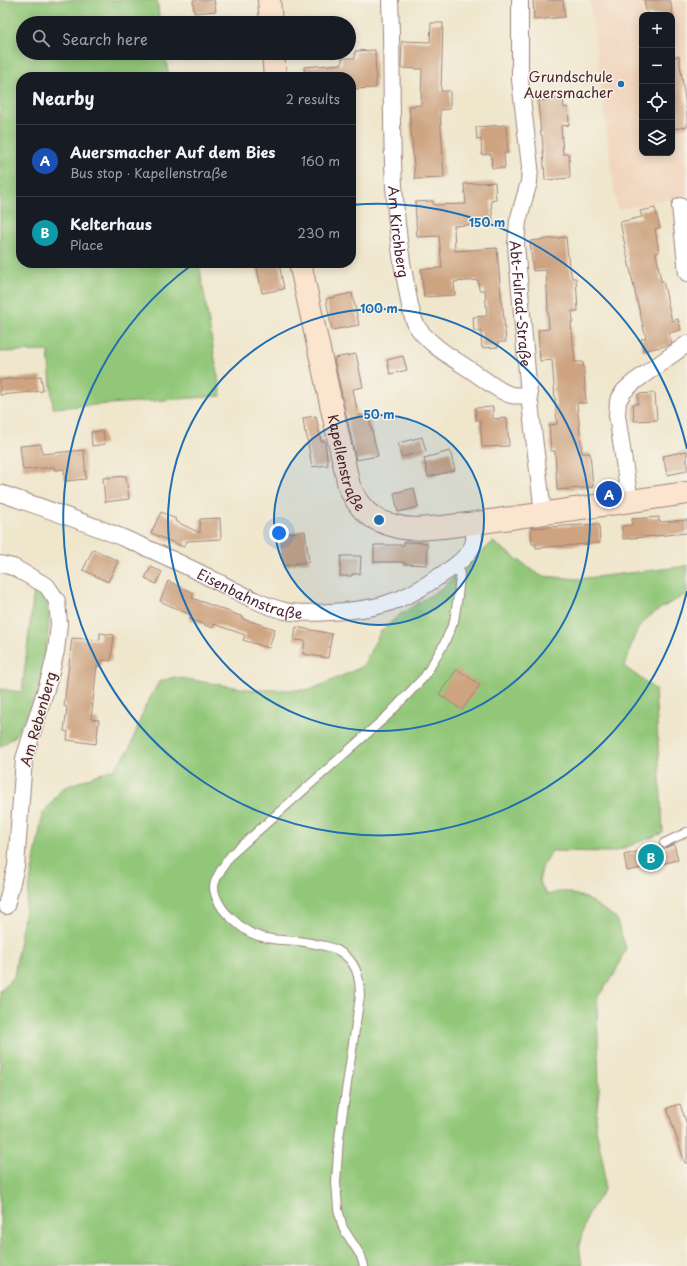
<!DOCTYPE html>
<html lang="en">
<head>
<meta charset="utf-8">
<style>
	:root { --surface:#171b24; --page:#20242c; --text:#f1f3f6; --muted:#9ea1a6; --line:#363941; --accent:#1f6fb2 }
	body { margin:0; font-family:"Playpen Sans",sans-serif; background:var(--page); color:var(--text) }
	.controls { position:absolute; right:12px; top:12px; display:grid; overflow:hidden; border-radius:8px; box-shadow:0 2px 10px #0003 }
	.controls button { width:36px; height:36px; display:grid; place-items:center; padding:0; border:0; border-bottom:1px solid var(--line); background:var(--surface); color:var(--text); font:20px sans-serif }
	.you { position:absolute; left:279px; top:533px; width:14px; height:14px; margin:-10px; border:3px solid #fff; border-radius:50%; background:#1a73e8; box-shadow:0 0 0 6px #1a73e833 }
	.badge { display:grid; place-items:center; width:26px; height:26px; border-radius:50%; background:var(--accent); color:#fff; font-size:13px; font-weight:700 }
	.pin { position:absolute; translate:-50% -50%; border:2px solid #fff; box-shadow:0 1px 4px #0006 }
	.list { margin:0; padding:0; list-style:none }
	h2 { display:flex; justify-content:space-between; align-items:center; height:52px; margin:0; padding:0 16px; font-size:17px }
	h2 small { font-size:13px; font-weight:400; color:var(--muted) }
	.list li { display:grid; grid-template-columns:26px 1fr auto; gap:12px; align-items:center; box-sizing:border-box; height:72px; padding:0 16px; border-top:1px solid var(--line) }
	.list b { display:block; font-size:15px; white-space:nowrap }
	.list p { margin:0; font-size:13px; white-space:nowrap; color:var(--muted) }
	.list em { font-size:13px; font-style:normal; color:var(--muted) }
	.icon { flex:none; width:22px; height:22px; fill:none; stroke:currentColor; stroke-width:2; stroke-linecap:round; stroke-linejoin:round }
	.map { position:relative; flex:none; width:687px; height:1266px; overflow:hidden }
	.search { position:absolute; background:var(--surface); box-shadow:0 2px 10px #0003; left:16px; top:16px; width:340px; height:44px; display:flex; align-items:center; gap:10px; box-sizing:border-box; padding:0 14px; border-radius:22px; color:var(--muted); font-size:15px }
	.panel { position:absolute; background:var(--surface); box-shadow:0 2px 10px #0003; left:16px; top:72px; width:340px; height:196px; border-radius:16px }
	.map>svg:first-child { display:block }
	.built { fill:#f1d5bd; fill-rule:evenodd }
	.green { fill:#92c779; stroke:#6e7352 }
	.building { fill:#cda380 }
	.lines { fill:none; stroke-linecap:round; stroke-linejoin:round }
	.lane-casing { stroke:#9c827c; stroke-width:10 }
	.street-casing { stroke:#9c827c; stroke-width:18 }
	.secondary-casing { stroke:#9c827c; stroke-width:24 }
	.lane { stroke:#fff; stroke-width:8 }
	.street { stroke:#fff; stroke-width:16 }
	.secondary { stroke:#fce5cf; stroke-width:22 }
	.ring { fill:none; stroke:#1f6fb2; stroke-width:2 }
	.poi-dot { fill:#1f6fb2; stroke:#f7f3e8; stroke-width:1.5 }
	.labels { text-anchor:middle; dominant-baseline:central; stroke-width:3; stroke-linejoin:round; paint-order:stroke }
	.poi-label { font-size:14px; fill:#4a1f2b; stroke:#f7f3e8; text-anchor:end }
	.street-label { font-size:14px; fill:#4a1f2b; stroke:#f7f3e8 }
	.centre { fill:#1f6fb2; stroke:#f7f3e8; stroke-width:2 }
	.ring-label { font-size:12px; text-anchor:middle; font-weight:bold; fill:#1f6fb2; stroke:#f7f3e8; stroke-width:3; stroke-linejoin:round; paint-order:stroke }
</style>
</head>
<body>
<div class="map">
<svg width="687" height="1266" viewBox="0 0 687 1266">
	<rect width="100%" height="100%" fill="#f7f3e8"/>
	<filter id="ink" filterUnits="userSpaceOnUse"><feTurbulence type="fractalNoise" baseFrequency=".025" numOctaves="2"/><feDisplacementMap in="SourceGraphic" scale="8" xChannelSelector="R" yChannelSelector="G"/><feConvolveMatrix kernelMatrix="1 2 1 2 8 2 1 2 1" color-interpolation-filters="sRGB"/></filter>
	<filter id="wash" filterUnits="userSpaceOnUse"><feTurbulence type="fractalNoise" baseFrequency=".012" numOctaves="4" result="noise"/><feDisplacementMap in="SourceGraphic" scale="16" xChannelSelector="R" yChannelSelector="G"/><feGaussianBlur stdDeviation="0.9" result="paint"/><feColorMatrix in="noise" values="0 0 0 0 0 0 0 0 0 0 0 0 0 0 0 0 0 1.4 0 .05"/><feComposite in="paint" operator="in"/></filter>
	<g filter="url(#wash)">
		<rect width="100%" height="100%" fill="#efe6cc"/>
		<path class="built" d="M590 0H687V195L617 210ZM642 15H672V153H642Z"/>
		<path class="green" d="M0 0H157L160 23H23V53H165L169 77H21V263H199L221 396 53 408 48 351 0 352Z
			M493 542 541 576 578 579 680 567 687 565V594C672 602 651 612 640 626 632 637 629 654 625 667L655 689 663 833 613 852 552 851 542 868 539 882 547 895 563 891 586 898 616 918 626 948 614 975 597 998 599 1090 595 1125 604 1167V1190L588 1214 579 1245 582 1266H0V991L14 977 22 927 43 813 63 788 115 768 129 750 145 707 159 682 174 677 252 690H310L362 667 381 631 399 615 442 588Z
			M34 590 47 602 49 624 43 676 28 714 14 737 0 747V689L22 692Z"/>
		<g id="blocks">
			<path class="building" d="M193 0H214L216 11 194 13Z
				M533 0H563L565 17 534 20Z
				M644 0H670L673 15H647Z
				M431 23H443L441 91H450V109L440 110 444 178 415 179 409 106 421 105 422 69 401 68 402 41 430 42Z
				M375 50 376 88 351 89V77H305L304 67 342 64V58H355V51Z
				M679 56 687 114V127L672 129V57Z
				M563 98 564 108 568 107 569 125 561 126 563 154H569L570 178 545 180 542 135H541L538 101Z
				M506 125 508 153H504L505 168H492L491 154 482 155 481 139 477 140 476 127Z
				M495 182 496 200 491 201 493 223 454 226 455 251 497 248 502 308H503L506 342H498V347L482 348 481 331H474L473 317 487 316 485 290H479L478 280 454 282 455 295 424 297 421 269 442 268 439 236 417 237 415 202 433 201 434 205 466 204 464 184Z
				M655 208 660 228 655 229 659 252 656 253 661 281H663L672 321 678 319 681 330 669 333 672 343 669 345 643 351 641 339 646 338 636 297 620 222 642 217 640 211Z
				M566 237 569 268H570L572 278H576L578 311H572L573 322H571L575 362H583L584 370 586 403H577L582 453H590L593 487 557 490 555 451H551L549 425 557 424 552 360 540 361 538 330 549 329 546 270 533 271 530 241Z
				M256 263H279L284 289 262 293Z
				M352 293 359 325 332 330 326 299Z
				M356 354 363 387 353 389 358 416 368 414 378 456 356 460 334 358Z
				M403 356 407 370 390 374 387 360Z
				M41 376 43 391 0 395V380Z
				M655 393 657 420 634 421 633 404H638V394Z
				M493 407V419L507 418 509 446 482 447 480 420H476L475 408Z
				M316 416 321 441H325L328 465 312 467 306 432 305 433 303 418Z
				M103 431 105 444 92 446 91 432Z
				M422 437 426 451 401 457 398 443Z
				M41 444 42 454 84 450 86 479 65 481 64 469 54 470V467L23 470 20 446Z
				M450 451 455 470 428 477 424 458Z
				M687 451V471L667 475 663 456Z
				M126 476 129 499 105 502 103 478Z
				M414 488 418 507 398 512 394 493Z
				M161 512 176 519 175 521 200 533V519L220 518 221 539 187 541 184 547 151 533Z
				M659 517V522L687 520V533L623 539 622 526 632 525V519Z
				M599 524 600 543 536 548 535 544H532L531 528Z
				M305 531 309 562 296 563V564L284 566 280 534Z
				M404 542 427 543V565L404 564V562H374V545H404Z
				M93 549 118 561 108 582 83 570Z
				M341 556H361L360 574H352V576H340Z
				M151 567 162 572 156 584 145 578Z
				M168 581 194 593 192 598 243 617V619L275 629 269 648 243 640 245 635 214 624 213 628 189 619 191 615 160 601Z
				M296 627 332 634 328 658 303 654 305 641 294 640Z
				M100 633 114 635 111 661 102 660 101 666H97L91 719 99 720 96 744 67 740 68 732 64 731 67 707 64 706 72 638 100 640Z
				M457 669 480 685 462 710 439 694Z
				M674 844 678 860 661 864V867L648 870 647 867 627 871 624 855 660 846 663 848H666Z
				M680 1104 687 1125V1163H685L667 1108Z"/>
		</g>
	</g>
	<g filter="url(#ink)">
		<use href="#blocks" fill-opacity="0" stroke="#9c827c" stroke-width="1"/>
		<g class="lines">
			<g class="lane-casing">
				<path id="lane" d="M664 843 687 832
					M364 1266 361 1256 343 1228 338 1209 336 1182 339 1138 360 996C360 976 356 960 337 950 333 948 329 947 325 946 316 944 307 942 298 941 283 940 267 940 253 934 243 930 235 921 227 914 221 908 214 896 214 887 214 878 226 862 231 855L388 715 425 676 444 644 454 621 458 596 460 575 458 563"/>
			</g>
			<g class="street-casing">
				<g id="street">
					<path id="s1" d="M390 0C394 95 387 191 406 284 409 298 410 316 418 328 431 346 454 359 472 371 483 378 499 392 511 395 517 396 524 395 529 395"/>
					<path id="s2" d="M520 0V80L530 167 529 182 518 221 516 245 529 395 543 513"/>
					<path d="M680 206 687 273"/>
					<path id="s3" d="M0 493C43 508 86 522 128 540 159 553 189 567 218 582 240 593 261 605 285 611 300 614 316 613 330 612 372 610 400 604 435 579 448 571 466 560 473 545 475 538 474 530 474 524"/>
					<path d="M630 502 617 415 618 401 624 391 634 382 687 344"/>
					<path d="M0 564 13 567 47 586 57 601 59 624 56 651 50 676 24 759 16 866 6 906"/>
				</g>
			</g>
			<g class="secondary-casing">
				<g id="secondary">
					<path d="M269 0 271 23"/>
					<path d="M273 53 275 77"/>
					<path id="s4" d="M300 263 349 486C359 509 370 520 395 526 410 531 427 528 443 527 468 524 493 521 518 517 575 509 631 501 687 493"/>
				</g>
			</g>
			<use href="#lane" class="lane"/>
			<use href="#street" class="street"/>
			<use href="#secondary" class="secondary"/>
		</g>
	</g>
	<circle cx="379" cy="520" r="105" fill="#1f6fb2" fill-opacity=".12"/>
	<g class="ring">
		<circle cx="379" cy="520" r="105"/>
		<circle cx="379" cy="520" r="211"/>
		<path d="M687 591A316 316 0 1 1 193 264M351 205A316 316 0 0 1 687 449"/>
	</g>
	<circle class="poi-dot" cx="621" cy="84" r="4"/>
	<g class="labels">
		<g class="poi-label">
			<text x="613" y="76">Grundschule<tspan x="613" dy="16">Auersmacher</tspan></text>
		</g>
		<g class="street-label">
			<text stroke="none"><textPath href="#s1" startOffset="232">Am Kirchberg</textPath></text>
			<text stroke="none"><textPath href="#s2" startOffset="306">Abt-Fulrad-Straße</textPath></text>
			<text stroke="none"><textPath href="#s4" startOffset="205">Kapellenstraße</textPath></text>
			<text stroke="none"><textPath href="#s3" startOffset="270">Eisenbahnstraße</textPath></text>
			<text transform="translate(38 719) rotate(-74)">Am Rebenberg</text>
		</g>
	</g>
	<circle cx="379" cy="520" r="6" class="centre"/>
	<g class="ring-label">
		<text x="487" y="227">150 m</text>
		<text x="379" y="313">100 m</text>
		<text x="379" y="419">50 m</text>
	</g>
</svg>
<div class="controls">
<button>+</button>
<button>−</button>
<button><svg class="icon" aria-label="locate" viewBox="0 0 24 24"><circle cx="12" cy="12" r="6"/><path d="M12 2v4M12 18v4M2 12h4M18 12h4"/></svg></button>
<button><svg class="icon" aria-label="layers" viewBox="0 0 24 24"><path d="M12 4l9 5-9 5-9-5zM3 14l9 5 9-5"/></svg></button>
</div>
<div class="you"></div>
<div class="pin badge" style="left:609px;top:494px;background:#1a4fb4">A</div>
<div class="pin badge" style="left:651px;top:857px;background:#0f9aa8">B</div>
<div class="search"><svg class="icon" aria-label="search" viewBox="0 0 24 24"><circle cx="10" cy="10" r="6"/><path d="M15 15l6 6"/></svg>Search here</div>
<section class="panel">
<h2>Nearby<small>2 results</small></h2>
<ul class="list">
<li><span class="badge" style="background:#1a4fb4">A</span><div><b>Auersmacher Auf dem Bies</b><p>Bus stop · Kapellenstraße</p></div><em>160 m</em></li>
<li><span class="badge" style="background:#0f9aa8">B</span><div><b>Kelterhaus</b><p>Place</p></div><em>230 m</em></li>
</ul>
</section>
</div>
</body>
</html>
